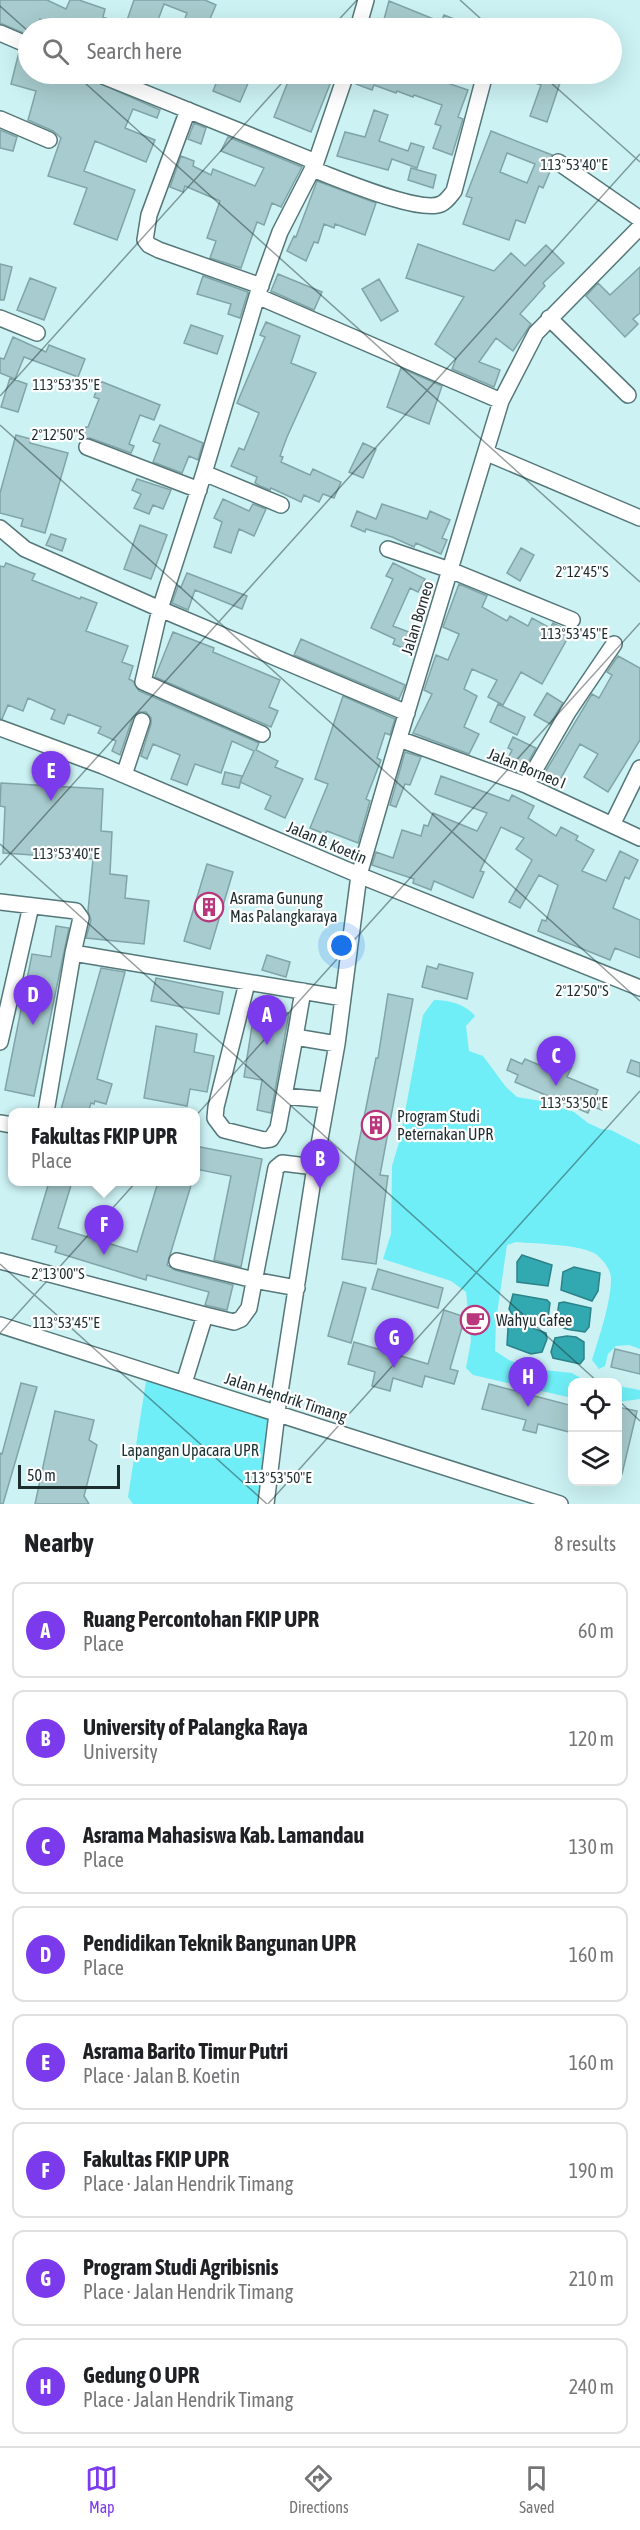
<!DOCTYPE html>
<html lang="en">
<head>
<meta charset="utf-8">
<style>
	:root { --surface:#fff; --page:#f6f6f6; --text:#202124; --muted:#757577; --line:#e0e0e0; --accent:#7c3aed }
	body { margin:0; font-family:"Asap Condensed",sans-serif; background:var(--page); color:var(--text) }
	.controls { position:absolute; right:18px; bottom:18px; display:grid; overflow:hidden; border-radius:12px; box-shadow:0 6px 24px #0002 }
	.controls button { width:54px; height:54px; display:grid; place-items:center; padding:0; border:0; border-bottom:2px solid var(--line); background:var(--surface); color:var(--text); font:30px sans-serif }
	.scale { position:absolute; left:18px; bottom:15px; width:102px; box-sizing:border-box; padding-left:6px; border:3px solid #1d2c2d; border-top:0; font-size:16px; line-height:21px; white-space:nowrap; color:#1d2c2d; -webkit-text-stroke:4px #fff; paint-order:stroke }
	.you { position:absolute; left:342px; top:946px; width:21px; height:21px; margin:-15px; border:4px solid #fff; border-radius:50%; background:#1a73e8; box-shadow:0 0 0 9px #1a73e833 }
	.badge { display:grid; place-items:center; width:39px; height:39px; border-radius:50%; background:var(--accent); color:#fff; font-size:20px; font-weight:700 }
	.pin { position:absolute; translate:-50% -50px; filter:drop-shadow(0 2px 3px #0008) }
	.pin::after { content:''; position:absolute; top:32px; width:21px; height:18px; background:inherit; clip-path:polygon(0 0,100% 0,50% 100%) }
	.popup { position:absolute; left:8px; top:1108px; width:192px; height:78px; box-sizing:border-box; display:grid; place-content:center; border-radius:12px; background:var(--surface); filter:drop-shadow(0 2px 4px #0005); font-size:20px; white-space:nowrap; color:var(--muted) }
	.popup b { font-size:22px; color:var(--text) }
	.popup::after { content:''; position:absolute; left:50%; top:100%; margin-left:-12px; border:12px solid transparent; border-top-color:var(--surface) }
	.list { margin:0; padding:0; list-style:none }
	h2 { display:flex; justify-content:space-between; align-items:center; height:78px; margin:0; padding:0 24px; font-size:26px }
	h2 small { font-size:20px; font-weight:400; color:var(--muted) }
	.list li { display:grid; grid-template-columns:39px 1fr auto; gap:18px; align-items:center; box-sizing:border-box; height:96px; margin:0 12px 12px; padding:0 12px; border:2px solid var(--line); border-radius:12px }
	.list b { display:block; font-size:22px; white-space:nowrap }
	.list p { margin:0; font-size:20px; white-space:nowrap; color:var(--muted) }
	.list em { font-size:20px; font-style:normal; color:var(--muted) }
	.icon { flex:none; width:33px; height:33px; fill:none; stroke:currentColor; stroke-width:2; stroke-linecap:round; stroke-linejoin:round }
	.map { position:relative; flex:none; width:640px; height:1504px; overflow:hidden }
	.search { position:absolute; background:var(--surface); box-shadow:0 6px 24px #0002; left:18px; right:18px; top:18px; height:66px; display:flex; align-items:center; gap:15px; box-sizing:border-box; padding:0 21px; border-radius:33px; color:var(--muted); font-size:22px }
	.sheet { height:942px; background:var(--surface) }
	nav { display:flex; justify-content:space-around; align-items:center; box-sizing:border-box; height:84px; border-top:2px solid var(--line); background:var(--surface); font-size:16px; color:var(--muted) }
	nav a { display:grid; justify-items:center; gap:3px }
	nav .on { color:var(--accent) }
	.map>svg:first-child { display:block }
	.green { fill:#6feef7 }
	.water { fill:#32a8b0; stroke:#2c8389; stroke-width:1.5 }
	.building { fill:#a7cbce; stroke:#81a4a7; stroke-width:1.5; fill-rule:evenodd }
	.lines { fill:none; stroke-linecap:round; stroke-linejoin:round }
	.minor-casing { stroke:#557779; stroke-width:18 }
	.minor { stroke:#fff; stroke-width:15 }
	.ticks { fill:none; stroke:#1d2c2d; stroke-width:1.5; stroke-opacity:0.45 }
	.labels { text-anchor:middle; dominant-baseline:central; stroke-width:4.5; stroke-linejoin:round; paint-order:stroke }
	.street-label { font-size:16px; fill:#1d2c2d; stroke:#fff }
	.poi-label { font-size:16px; fill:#1d2c2d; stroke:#fff; text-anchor:start }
	.park-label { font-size:16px; fill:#173132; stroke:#fff }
	.ticks-label { font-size:15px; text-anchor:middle; fill:#1d2c2d; stroke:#fff; stroke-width:4.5; stroke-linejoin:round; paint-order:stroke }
</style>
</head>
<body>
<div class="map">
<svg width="640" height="1504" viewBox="0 0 640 1504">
	<rect width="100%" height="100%" fill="#ccf2f4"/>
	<path class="green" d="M434 1000C448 1000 466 1004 475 1016L466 1026 469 1051 483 1056 506 1087 517 1097 541 1101 574 1112 588 1123 601 1129 611 1130 640 1145V1349L629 1345 616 1346 608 1354 605 1366 599 1369 592 1360C599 1338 611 1302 611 1279 611 1269 602 1258 594 1253 575 1244 538 1244 516 1242L507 1245 496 1321 495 1351 509 1360 534 1369 572 1373 584 1380 596 1382H572V1398L473 1375 466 1368 471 1341 466 1292 451 1281 383 1259 391 1234 392 1166 400 1139 423 1015Z
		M146 1381 276 1418 260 1504H133L128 1497Z
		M618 1386 640 1390V1399L618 1402Z"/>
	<path class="water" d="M522 1255 552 1265 548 1286 517 1282V1262Z
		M574 1267 600 1273 598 1291 592 1301 561 1290 563 1272Z
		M513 1294 547 1300 550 1303 548 1318 545 1321 512 1314 509 1309Z
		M564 1302 591 1308 589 1327 585 1332C560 1328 554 1331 559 1303Z
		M513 1325 530 1327 546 1333 547 1339 542 1352 531 1354 507 1345 508 1328Z
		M567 1336 576 1337 584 1342V1359L580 1364 553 1358 551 1352 555 1338Z"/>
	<path class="building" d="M0 0H47L66 9 70 0H79L105 9 103 17 125 26 134 0H205L216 5 206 28H195L183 23 187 13 164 4 155 28H59L40 19 37 28H28V35L0 23Z
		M389 1 441 22 444 15 477 28H401L383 23Z
		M19 52 28 55V74H70L90 79 160 110 157 118 133 109 125 128 155 140 146 162 95 141 84 171 135 190 117 240 74 224 87 188 48 176 61 138 53 131 28 120 36 91 11 84Z
		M220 74H252L240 102 213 91Z
		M291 74H334L311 132 274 117Z
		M356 74H421L468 90 458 117 463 119 452 155 433 148 441 126 435 124 442 105 414 95 413 97 397 91 396 93 374 85 372 90 356 84 358 79 355 78Z
		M512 74H563L547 122 530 116 541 85 512 75Z
		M374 110 388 115 379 141 408 151 411 143 424 147 417 168 392 159 388 170 337 156 345 132 365 137Z
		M194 123 206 128 201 144 188 139Z
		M0 130 17 137 13 151 0 148Z
		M491 131 552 155 548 162 551 169 543 188 539 186 525 223 516 220 509 240 463 224 472 198 466 196ZM507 153 535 164 527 183 500 172Z
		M228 137 302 167 281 207 272 203 264 225 257 222 241 268 210 258 216 241 207 238 220 201 185 186 183 192 170 187 181 156 194 161 193 166 211 175 213 169 255 186 264 168 221 151Z
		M411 168 436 175 433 188 408 180Z
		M317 181 376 203 365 235 335 224 334 228 324 224 318 243 314 242 306 261 287 251 294 236 296 237Z
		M418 244 494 271 511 253 525 266 546 245 564 263 543 283 545 286 520 314 531 324 513 351 496 338 479 362 500 370 494 387 452 369 456 359 435 344 464 297 406 278Z
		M0 264 12 267 4 300H0Z
		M640 267V313L633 319 638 324 625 337 586 296 598 283 610 295Z
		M278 274 322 292 314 310 271 291Z
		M203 276 248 292 240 318 228 314 231 304 197 294Z
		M30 278 56 288 44 320 17 310Z
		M379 279 398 311 381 321 362 289Z
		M266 322 300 336 291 363 316 373 287 437 280 456 283 457 281 462 310 475 313 469 341 482 334 498 323 494 319 502 304 495 301 502 271 488 270 490 260 486 255 483 257 477 231 466 239 448 244 450 259 413 237 403 265 337 260 335Z
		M191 325 223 336 217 354 184 343Z
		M13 337 46 352 49 345 85 359 78 377 24 357 15 379 0 373V358L4 359Z
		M401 368 442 386 429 424 387 407Z
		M10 378 27 384 18 412 1 407Z
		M100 381 160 405 154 420 140 415 129 444 134 446 131 453 90 438 80 440 86 427H88L99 399 94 397Z
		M160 425 203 443 198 460 189 456 182 473 153 462 160 444 153 441Z
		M16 435 31 439 30 443 68 453 45 533 21 526 23 519 0 513V493Z
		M363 443 376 449 363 478 349 472Z
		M137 479 171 490 163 509 153 505 149 514 134 508 141 494 132 490Z
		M223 499 249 511 253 504 266 509 254 536 239 529 231 553 214 547 222 522 214 518Z
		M382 504 427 519 430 511 450 520 442 538 447 540 441 554 416 543 414 547 392 537 366 529 365 532 351 526 357 511 376 519Z
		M140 525 167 535 151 579 124 569Z
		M51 534 66 539 62 551 46 545Z
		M521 548 534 555 520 581 507 573Z
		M6 563 35 574 32 580 80 599 81 597 97 603 86 631 128 646 122 662 133 666 129 679 133 681 139 691 259 743 256 750 278 761 275 767 303 779 285 818 265 809 271 796 240 782 254 751 232 741 221 773 195 764 187 785 171 779 180 755 153 744 147 759 141 756 151 724V718L146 712H139L133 717 120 755 112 751 116 741 98 733 101 727 68 714 64 724 51 719 55 710 28 698 23 711 8 705 2 719 0 718V566L4 567Z
		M393 563 425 579 418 592 410 588 393 626 419 636 413 652 393 644 395 639 371 628 393 579 386 576Z
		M187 573 247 596 242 609 195 590 188 610 172 603 178 586 181 587Z
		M459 584 487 596 482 607 507 621 510 616 528 626 532 618 550 628 553 623 571 632 542 684 521 672 503 705 488 697 497 680 472 669 464 689 477 696 464 727 479 734 469 754 413 733 432 694 424 690 436 655 448 660 459 634 443 627Z
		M173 632 214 648 213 652 280 680 269 707 278 711 271 727 155 677Z
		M301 639 405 685 399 699 294 655Z
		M618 656 640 668V740L608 792 584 777 598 754 580 744 556 787 541 779 592 694 599 698 612 675 607 672Z
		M547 693 563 703 550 724 534 715Z
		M343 696 395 719 390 735 385 733 377 758 381 760 366 799 370 801 358 843 327 831 325 834 310 828 328 784 315 779Z
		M498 704 525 717 517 735 490 722Z
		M513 737 536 748 524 769 522 767 519 772 504 766 512 750 508 748Z
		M405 752 421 757 410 785 405 784 396 807 390 805Z
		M225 772 242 776 239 788 222 784Z
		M441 776 509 801 512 795 534 806 528 818 556 836 561 827 578 836 576 840 594 850 582 871 606 881 620 851 638 860 629 879 625 877 613 908 640 920V958L615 948 610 960 538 931 542 920 546 921 558 885 539 875 520 908 509 902 532 860 516 849 524 838 501 827 480 871 484 872 473 898 434 881 431 890 413 883 414 879 372 865 376 852 393 858 402 830 421 836 424 825 428 826 433 813 477 831 487 813 435 794Z
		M1 783 103 789 101 831 112 832 110 874 127 876 125 898 149 901 144 944 86 938 91 920 88 911 93 859 3 853 5 807 0 806Z
		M207 864 233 872 210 949 184 941Z
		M56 926 69 928 34 1096 5 1090 32 954 51 957Z
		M267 955 290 962 286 977 262 970Z
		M439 964 473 973 467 999 422 987 427 966 437 969Z
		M101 968 125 972 97 1079 112 1084 106 1104 95 1101 94 1104 91 1103 88 1113H60Z
		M156 978 223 992 219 1014 151 1001Z
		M388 994 413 999 380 1175 388 1176 376 1264 342 1259 356 1157 376 1058H378Z
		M255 1007 289 1013 271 1113 257 1110 262 1080 244 1077Z
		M156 1026 197 1034 194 1052 214 1056 207 1092 190 1089 187 1106 144 1098Z
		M511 1059 522 1064 525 1059 556 1072 561 1061 572 1066 567 1077 598 1090 596 1095 607 1099 602 1110 591 1106 588 1113 515 1082 518 1075 507 1070Z
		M631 1060 640 1063V1077L627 1072Z
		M195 1146 262 1159 241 1267 214 1260 231 1176 195 1169Z
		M49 1182H72L58 1228 137 1252 158 1182H192L167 1265 175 1270 233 1285 227 1310 205 1305 209 1292 147 1275 146 1280 55 1252 57 1246 32 1239Z
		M378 1269 443 1288 438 1308 372 1289Z
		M343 1282 366 1288 351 1343 328 1336Z
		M444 1310 465 1317 450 1369 458 1371 454 1384 425 1376 422 1387 393 1378 390 1391 372 1386 375 1372 348 1364 354 1342 428 1364Z
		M615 1349 640 1355V1374L611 1367Z
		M21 1383 37 1387 3 1504H0V1453L2 1454Z
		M489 1384 573 1406V1433L538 1424 536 1433 523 1430 526 1420 482 1409Z
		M618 1407 637 1411 622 1474H618Z
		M55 1411 94 1420 89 1440 97 1445 84 1496 89 1504H35Z"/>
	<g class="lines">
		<g class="minor-casing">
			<path id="minor" d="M358 28 366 0
				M0 33 28 45
				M98 74 316 162
				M188 110 149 215 145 240 149 245 159 250 261 286
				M0 119 49 140
				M558 162 640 219
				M312 169C337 178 419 214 441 204 447 201 450 196 454 191L485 74
				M257 296 501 401
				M0 318 37 333
				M549 318 628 395
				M87 447 199 490
				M487 453 640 518
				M204 473 281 505
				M0 528 25 549 160 609 407 713
				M388 549 450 570 572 620
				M0 728 103 766 366 878 640 988
				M262 734 143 682 160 609 204 473 257 296 280 232 316 162 346 74
				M399 739 526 785 640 838
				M124 775 142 721
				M526 785 568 712 614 644
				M612 825 640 768
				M0 902 76 911 81 918 73 953 46 1112
				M73 953 343 998
				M247 983 216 1107 215 1118 224 1130 264 1140 271 1139 278 1128 295 1037 337 1044
				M295 1037 303 991
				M0 1042 31 906
				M284 1096 327 1100
				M0 1123 12 1125
				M0 1261 205 1315 184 1383
				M177 1261 254 1280 297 1288
				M205 1315 234 1322 241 1319 249 1308 276 1168 282 1163 315 1167
				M0 1325 560 1504
				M266 1504 278 1405 315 1167 337 1044 359 875 396 748 501 401 536 333 640 227"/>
		</g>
		<use href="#minor" class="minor"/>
	</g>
	<path class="ticks" d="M460 0 491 28M0 6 28 31M331 28 357 0M75 74 640 582M541 74 640 162M0 396 290 74M0 425 640 1001M0 844 598 1382M0 865 640 154M0 1264 267 1504M0 1333 640 623M618 1400 640 1421M268 1504 640 1091"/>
	<defs>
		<g id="building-ring" transform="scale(1.5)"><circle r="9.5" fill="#fff" stroke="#b9357c" stroke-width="1.5"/><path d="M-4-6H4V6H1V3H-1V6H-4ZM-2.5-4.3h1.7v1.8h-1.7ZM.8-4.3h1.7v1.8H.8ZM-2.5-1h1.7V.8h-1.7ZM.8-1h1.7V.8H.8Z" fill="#b9357c"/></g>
		<g id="cafe-ring" transform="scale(1.5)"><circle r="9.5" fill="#fff" stroke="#b9357c" stroke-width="1.5"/><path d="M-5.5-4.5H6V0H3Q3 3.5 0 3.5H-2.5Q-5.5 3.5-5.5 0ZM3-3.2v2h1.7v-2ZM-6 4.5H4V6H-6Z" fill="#b9357c"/></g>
	</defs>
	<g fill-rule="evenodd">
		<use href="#building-ring" x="209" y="907"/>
		<use href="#building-ring" x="376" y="1125"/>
		<use href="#cafe-ring" x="475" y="1320"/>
	</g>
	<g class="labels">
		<g class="street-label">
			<text transform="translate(417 618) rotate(-73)">Jalan Borneo</text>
			<text transform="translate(527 768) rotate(22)">Jalan Borneo I</text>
			<text transform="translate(327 842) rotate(23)">Jalan B. Koetin</text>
			<text transform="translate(286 1397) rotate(18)">Jalan Hendrik Timang</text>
		</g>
		<g class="poi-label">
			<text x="230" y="898">Asrama Gunung<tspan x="230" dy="18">Mas Palangkaraya</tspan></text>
			<text x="397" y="1116">Program Studi<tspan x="397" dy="18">Peternakan UPR</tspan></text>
			<text x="496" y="1320">Wahyu Cafee</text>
		</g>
		<g class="park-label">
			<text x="190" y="1450">Lapangan Upacara UPR</text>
		</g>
	</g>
	<g class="ticks-label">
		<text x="574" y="170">113°53'40"E</text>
		<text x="66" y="390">113°53'35"E</text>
		<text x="58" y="440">2°12'50"S</text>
		<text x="582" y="577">2°12'45"S</text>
		<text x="574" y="639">113°53'45"E</text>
		<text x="66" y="859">113°53'40"E</text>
		<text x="582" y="996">2°12'50"S</text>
		<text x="574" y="1108">113°53'50"E</text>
		<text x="58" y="1279">2°13'00"S</text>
		<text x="66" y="1328">113°53'45"E</text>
		<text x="278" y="1483">113°53'50"E</text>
	</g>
</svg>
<div class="controls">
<button><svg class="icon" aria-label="locate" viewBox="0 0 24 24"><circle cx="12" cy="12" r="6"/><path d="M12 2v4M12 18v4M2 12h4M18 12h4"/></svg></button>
<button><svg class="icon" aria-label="layers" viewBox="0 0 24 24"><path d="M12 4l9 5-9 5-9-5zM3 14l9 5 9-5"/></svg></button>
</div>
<div class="scale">50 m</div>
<div class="you"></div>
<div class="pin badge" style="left:267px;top:1045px">A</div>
<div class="pin badge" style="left:320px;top:1189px">B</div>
<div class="pin badge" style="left:556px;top:1086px">C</div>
<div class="pin badge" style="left:33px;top:1025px">D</div>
<div class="pin badge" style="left:51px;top:801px">E</div>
<div class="pin badge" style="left:104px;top:1255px">F</div>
<div class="popup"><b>Fakultas FKIP UPR</b>Place</div>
<div class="pin badge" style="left:394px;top:1368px">G</div>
<div class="pin badge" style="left:528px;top:1407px">H</div>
<div class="search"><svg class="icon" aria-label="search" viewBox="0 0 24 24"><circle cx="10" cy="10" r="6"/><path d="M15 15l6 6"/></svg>Search here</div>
</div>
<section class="sheet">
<h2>Nearby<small>8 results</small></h2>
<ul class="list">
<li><span class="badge">A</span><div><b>Ruang Percontohan FKIP UPR</b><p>Place</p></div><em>60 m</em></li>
<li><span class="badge">B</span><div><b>University of Palangka Raya</b><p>University</p></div><em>120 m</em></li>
<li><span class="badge">C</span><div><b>Asrama Mahasiswa Kab. Lamandau</b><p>Place</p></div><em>130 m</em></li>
<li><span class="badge">D</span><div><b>Pendidikan Teknik Bangunan UPR</b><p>Place</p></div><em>160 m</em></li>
<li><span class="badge">E</span><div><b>Asrama Barito Timur Putri</b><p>Place · Jalan B. Koetin</p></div><em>160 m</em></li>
<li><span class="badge">F</span><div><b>Fakultas FKIP UPR</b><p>Place · Jalan Hendrik Timang</p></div><em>190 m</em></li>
<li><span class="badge">G</span><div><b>Program Studi Agribisnis</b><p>Place · Jalan Hendrik Timang</p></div><em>210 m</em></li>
<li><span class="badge">H</span><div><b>Gedung O UPR</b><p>Place · Jalan Hendrik Timang</p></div><em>240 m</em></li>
</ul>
</section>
<nav>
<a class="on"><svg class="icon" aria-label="map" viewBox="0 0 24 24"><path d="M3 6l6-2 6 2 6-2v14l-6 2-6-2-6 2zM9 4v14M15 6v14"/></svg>Map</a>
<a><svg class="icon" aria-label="directions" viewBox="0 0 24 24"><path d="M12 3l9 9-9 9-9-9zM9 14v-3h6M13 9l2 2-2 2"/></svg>Directions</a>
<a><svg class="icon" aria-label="saved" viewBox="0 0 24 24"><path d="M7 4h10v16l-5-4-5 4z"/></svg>Saved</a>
</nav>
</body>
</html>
